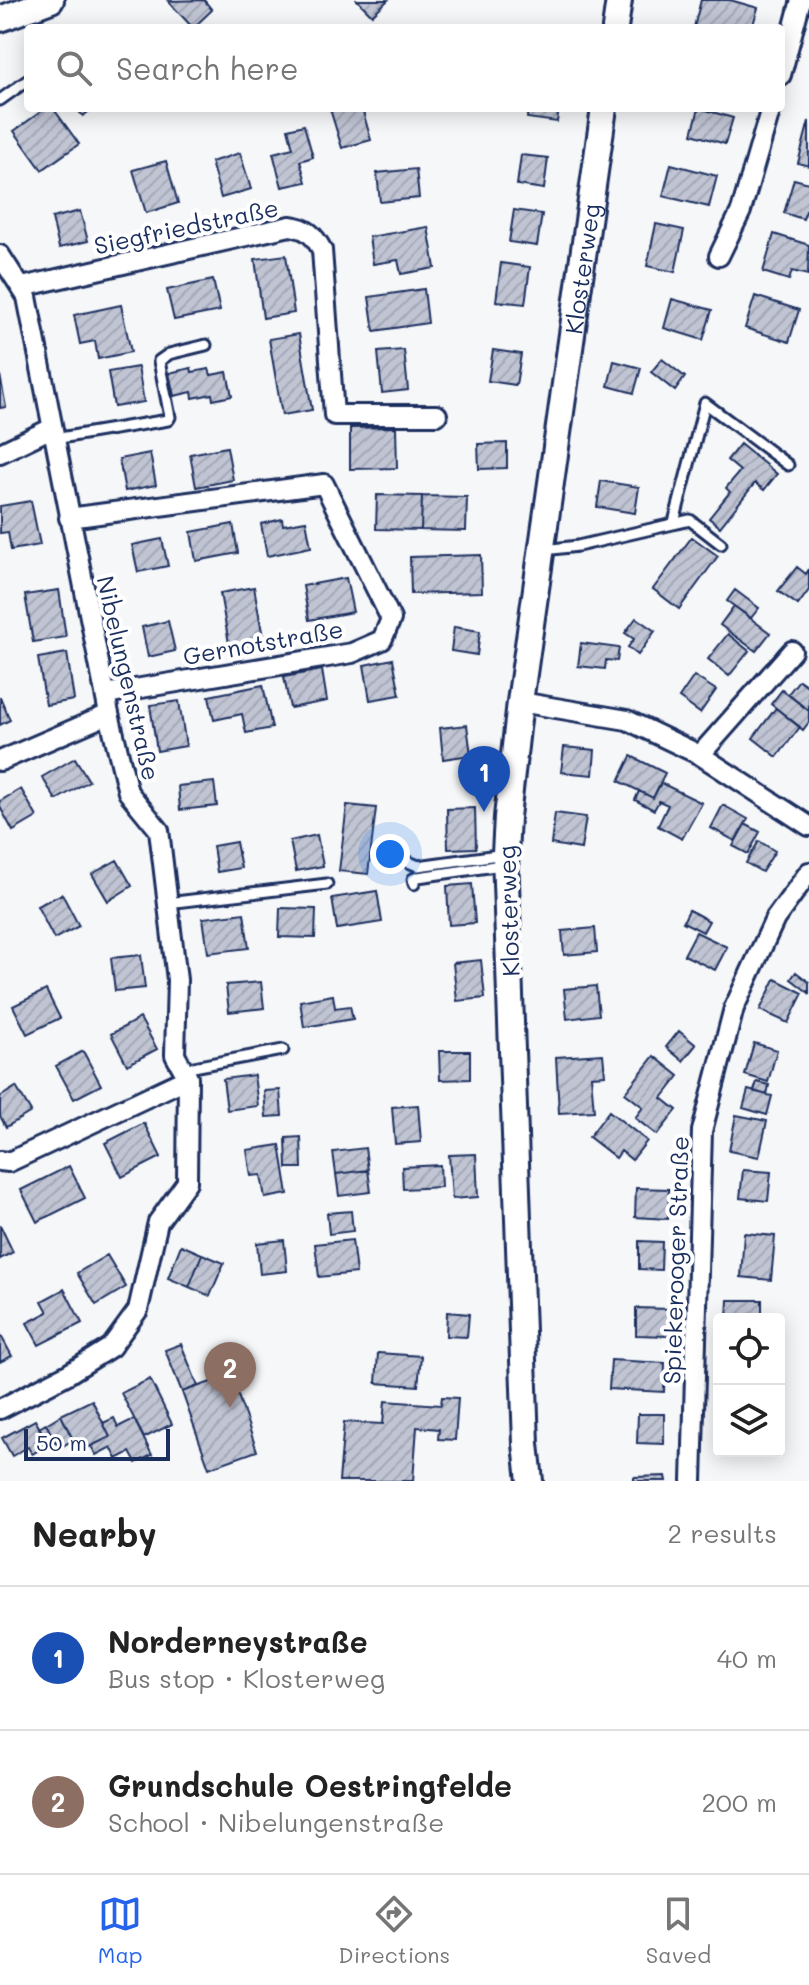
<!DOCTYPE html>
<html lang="en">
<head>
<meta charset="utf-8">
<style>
	:root { --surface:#fff; --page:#f6f6f6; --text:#222; --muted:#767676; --line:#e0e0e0; --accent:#2563eb }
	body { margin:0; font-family:Mali,sans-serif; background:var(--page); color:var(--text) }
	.controls { position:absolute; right:24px; bottom:24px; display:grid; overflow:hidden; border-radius:8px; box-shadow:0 4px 20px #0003 }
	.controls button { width:72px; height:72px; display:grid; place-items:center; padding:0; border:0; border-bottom:2px solid var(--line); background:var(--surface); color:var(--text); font:40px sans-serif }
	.scale { position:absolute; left:24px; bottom:20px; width:146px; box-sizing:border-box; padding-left:8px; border:4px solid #1b2f5e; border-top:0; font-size:22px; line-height:28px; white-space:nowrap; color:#1b2f5e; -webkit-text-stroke:6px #fff; paint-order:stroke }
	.you { position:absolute; left:390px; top:854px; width:28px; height:28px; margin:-20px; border:6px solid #fff; border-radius:50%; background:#1a73e8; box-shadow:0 0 0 12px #1a73e833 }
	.badge { display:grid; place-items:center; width:52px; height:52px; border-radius:50%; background:var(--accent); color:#fff; font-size:26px; font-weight:700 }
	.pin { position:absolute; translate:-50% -66px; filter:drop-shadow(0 2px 4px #0008) }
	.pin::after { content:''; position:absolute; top:42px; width:28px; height:24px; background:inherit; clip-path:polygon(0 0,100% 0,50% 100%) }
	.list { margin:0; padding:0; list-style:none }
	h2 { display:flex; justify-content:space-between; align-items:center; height:104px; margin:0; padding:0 32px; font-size:34px }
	h2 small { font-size:26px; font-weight:400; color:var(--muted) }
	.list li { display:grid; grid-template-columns:52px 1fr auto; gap:24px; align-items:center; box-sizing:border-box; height:144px; padding:0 32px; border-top:2px solid var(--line) }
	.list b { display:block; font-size:30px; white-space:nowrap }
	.list p { margin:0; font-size:26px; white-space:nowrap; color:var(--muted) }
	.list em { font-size:26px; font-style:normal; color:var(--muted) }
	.icon { flex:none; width:44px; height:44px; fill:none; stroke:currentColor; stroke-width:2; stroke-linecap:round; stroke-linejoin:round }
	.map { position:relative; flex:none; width:809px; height:1481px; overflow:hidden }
	.search { position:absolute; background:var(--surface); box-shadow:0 4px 20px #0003; left:24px; right:24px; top:24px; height:88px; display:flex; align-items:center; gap:20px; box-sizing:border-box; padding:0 28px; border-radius:8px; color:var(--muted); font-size:30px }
	.sheet { height:392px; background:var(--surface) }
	nav { display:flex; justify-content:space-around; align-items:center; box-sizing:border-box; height:112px; border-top:2px solid var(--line); background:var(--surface); font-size:22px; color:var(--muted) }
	nav a { display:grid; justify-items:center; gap:4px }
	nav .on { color:var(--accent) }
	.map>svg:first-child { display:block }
	.building { fill:url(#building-hatch); stroke:#1b2f5e; stroke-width:2 }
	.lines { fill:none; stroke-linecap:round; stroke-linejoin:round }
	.service-casing { stroke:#1b2f5e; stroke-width:15 }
	.minor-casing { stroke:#1b2f5e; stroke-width:24 }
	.tertiary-casing { stroke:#1b2f5e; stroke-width:30 }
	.service { stroke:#fff; stroke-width:9 }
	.minor { stroke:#fff; stroke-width:18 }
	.tertiary { stroke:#fff; stroke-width:24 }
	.labels { text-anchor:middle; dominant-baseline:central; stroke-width:8; stroke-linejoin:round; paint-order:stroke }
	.street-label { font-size:24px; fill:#1b2f5e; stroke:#fff }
</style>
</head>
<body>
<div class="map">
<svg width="809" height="1481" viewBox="0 0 809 1481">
	<defs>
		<pattern id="building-hatch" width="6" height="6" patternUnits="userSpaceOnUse" patternTransform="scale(2)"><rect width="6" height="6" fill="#c0c4d3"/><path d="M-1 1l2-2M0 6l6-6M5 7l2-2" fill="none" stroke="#a4a9b8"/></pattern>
	</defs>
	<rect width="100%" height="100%" fill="#f6f7f9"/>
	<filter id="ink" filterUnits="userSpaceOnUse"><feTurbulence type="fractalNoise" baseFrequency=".0125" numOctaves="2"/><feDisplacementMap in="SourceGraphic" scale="16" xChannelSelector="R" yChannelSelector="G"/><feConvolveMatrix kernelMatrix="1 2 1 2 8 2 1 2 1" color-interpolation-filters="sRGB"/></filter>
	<g filter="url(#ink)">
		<path class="building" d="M204 0 212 10 193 28 168 1Z
			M357 0H388L372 15Z
			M701 0H730L758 8 752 28 694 27Z
			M46 108H53L79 144 42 170 14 131Z
			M76 108H93L83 116Z
			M334 108H362L371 140 342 148 330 109Z
			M528 108H559L557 122 527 118Z
			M699 108 733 118 725 144 692 134Z
			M809 121V166L798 163Z
			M304 125 313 157 300 161 306 182 282 187 273 153 293 148 288 129Z
			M240 153 251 189 221 198 211 162Z
			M521 155 548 158 544 189 517 185Z
			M166 161 178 203 146 213 133 170Z
			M671 164 717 176 709 207 663 196Z
			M416 169 419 198 380 202 377 173Z
			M794 179 809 183V212L806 211 803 219 784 213Z
			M514 210 542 214 537 246 509 242Z
			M80 211 88 241 59 248 52 218Z
			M656 224 684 230 675 272 647 266Z
			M428 227 435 268 401 274 398 260 373 264 369 237Z
			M774 234 809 245 808 275 792 271 789 280 763 272Z
			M286 255 294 313 263 318 255 259Z
			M501 263 530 267 525 304 496 301Z
			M213 280 220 311 174 320 167 290Z
			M424 289 428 323 374 331 369 297Z
			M755 296 799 310 789 342 745 328Z
			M672 299 712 310 703 340 664 328Z
			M121 305 131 352 98 359 95 341 80 344 74 315Z
			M299 334 312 410 282 415 269 339Z
			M404 350 408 390 382 393 378 352Z
			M493 350 521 354 516 385 488 381Z
			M662 359 685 377 675 391 651 372Z
			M614 361 641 368 634 393 608 386Z
			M138 367 144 402 114 407 108 372Z
			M191 368 192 372 209 369 211 375 227 372 232 396 213 400 212 394 193 398 192 392 174 396 169 373Z
			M0 375 6 407 0 408Z
			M396 427 397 468 350 469V428Z
			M507 443V468L479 469 478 444Z
			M740 444 777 474 764 490 755 483 720 527 709 518 730 492 726 488 740 471 727 460Z
			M227 447 233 480 196 487 190 454Z
			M150 453 156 485 125 491 119 459Z
			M601 481 639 487 635 513 597 507Z
			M377 495 422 496 421 530 376 529Z
			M422 496 467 497 466 531 421 530Z
			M31 501 40 545 11 550 8 532 0 533V506Z
			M282 519 283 525 306 521 311 547 267 556 261 524Z
			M233 524 238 553 196 561 191 532Z
			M692 537 718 556 679 609 653 589Z
			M162 539 168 566 138 572 132 545Z
			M481 555 482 592 411 594 410 557Z
			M797 567 806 574 809 569V590L798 605 778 591Z
			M346 578 353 612 309 620 303 586Z
			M254 587 264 643 230 649 220 593Z
			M59 590 66 637 33 642 25 595Z
			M735 590 759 608 751 618 727 601Z
			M734 606 770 633 756 651 720 625Z
			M636 618 655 631 638 655 628 647 634 639 625 633Z
			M168 621 175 651 148 657 142 627Z
			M454 627 480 631 477 655 451 651Z
			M728 634 749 651 729 676 708 659Z
			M581 643 619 648 617 661 606 660 605 669 578 666Z
			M67 653 74 700 46 705 38 658Z
			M393 659 400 695 370 700 364 665Z
			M322 670 327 701 290 708 284 677Z
			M694 676 716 690 700 713 679 698Z
			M799 680 809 687V711L788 694Z
			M263 685 272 728 246 733 242 714 214 720 209 696Z
			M782 690 809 711V722L803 730 771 704Z
			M0 697 10 720 0 725Z
			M179 701 186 746 157 751 150 705Z
			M776 708 800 727 777 757 753 738Z
			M467 725 471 755 443 759 440 728Z
			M564 747 595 750 593 775 561 772Z
			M631 756 665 773 653 798 619 781Z
			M75 758 89 781 56 800 42 777Z
			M214 782 217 806 180 810 178 786Z
			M661 783 702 803 682 839 658 826 668 805 659 801 654 810 635 800 639 791 653 798Z
			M21 789 37 817 13 831 0 807V801Z
			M347 805 376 808 368 874 339 871Z
			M723 805 748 819 735 841 711 828Z
			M475 808 476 848 448 849 447 809Z
			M555 813 586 817 581 849 551 844Z
			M745 824 760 832 748 854 733 846Z
			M317 835 323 866 296 871 290 841Z
			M759 841 775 851 762 872 746 863Z
			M236 842 241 868 217 872 213 846Z
			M117 860 132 886 108 901 92 874Z
			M472 884 475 923 449 925 447 886Z
			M377 891 382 922 337 929 332 898Z
			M62 894 79 926 54 939 37 906Z
			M280 908 316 909 315 938 279 937Z
			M689 910 709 921 703 932 683 922Z
			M244 913 249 948 208 953 203 918Z
			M595 928 597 952 564 955 562 931Z
			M696 932 727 947 715 970 684 955Z
			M141 955 145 988 115 991 111 958Z
			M481 960 485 998 457 1001 453 963Z
			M796 972 809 982V993L791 979Z
			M775 979 803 993 788 1023 760 1010Z
			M261 982 264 1008 229 1012 226 985Z
			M596 986 599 1015 567 1019 564 989Z
			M46 990 60 1018 27 1034 13 1006Z
			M333 995 335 1008 350 1006 353 1019 304 1027 300 1001Z
			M140 1018 157 1049 127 1065 111 1034Z
			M679 1031 696 1045 683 1061 666 1047Z
			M754 1043 777 1050 768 1082 745 1075Z
			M83 1051 101 1085 74 1099 56 1066Z
			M439 1051H470V1079L440 1080Z
			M603 1054 605 1075 591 1076 594 1111 559 1113 556 1057Z
			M654 1056 679 1076 662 1098 677 1110 657 1135 635 1118 643 1107 625 1093Z
			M254 1075 258 1106 227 1110 223 1079Z
			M757 1082 769 1085 767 1095 754 1091Z
			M16 1087 31 1112 6 1127 0 1116V1097Z
			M280 1090 282 1116 266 1117 264 1091Z
			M748 1090 772 1096 767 1115 743 1108Z
			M418 1105 421 1142 395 1144 392 1107Z
			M609 1111 647 1141 632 1160 621 1151 616 1158 589 1137Z
			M736 1115 767 1121 759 1157 729 1151Z
			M144 1123 161 1157 122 1177 105 1143Z
			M301 1137 302 1168H287L286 1138Z
			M280 1145 288 1194 265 1198 261 1175 251 1176 247 1150Z
			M365 1148 368 1170 336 1174 333 1152Z
			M476 1154 478 1197 452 1199 449 1155Z
			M440 1165 441 1187 403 1189 402 1167Z
			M69 1166 85 1198 37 1222 21 1190Z
			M368 1170 371 1192 339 1196 336 1174Z
			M743 1170 771 1172 768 1201 740 1198Z
			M636 1188 669 1189 668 1219 635 1217Z
			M351 1211 353 1231 329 1234 327 1213Z
			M0 1225 13 1252 0 1259Z
			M744 1233 775 1236 771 1280 741 1277Z
			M284 1240 287 1271 260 1274 257 1243Z
			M352 1240 356 1273 319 1277 315 1244Z
			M639 1241 662 1242 661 1270 639 1269Z
			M181 1245 202 1254 189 1287 168 1278Z
			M202 1254 224 1263 210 1296 189 1287Z
			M107 1255 126 1287 96 1305 77 1273Z
			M64 1289 82 1323 39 1345 27 1323 48 1312 42 1301Z
			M728 1300H762V1319H727Z
			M636 1308 670 1309 669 1336 636 1335Z
			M447 1312 469 1314 467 1337 446 1336Z
			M0 1334 12 1356 0 1362Z
			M181 1344 198 1386 182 1392 165 1350Z
			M378 1353 421 1356 418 1386 376 1383Z
			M611 1360 665 1363 664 1392 609 1389Z
			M231 1375 257 1451 209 1468 182 1392Z
			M150 1379 172 1424 144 1438 121 1393Z
			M442 1397 458 1398 455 1440 438 1439 439 1429 417 1427 413 1481H339L344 1422 383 1424 385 1401 441 1405Z
			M92 1400 110 1437 79 1452 61 1415Z
			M638 1414H664V1444L637 1443Z
			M61 1415 73 1440 59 1448 46 1424Z
			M114 1418 118 1427 134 1419 152 1455 136 1463 130 1452 117 1459 111 1447 96 1455 91 1446 110 1437 103 1423Z
			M35 1420 49 1444 32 1454 28 1447 12 1456 2 1438Z
			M46 1424 55 1441 49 1444 39 1428Z
			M723 1451H778V1452L724 1457Z
			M666 1476 667 1481H634V1477Z"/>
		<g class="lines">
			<g class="service-casing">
				<path id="service" d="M0 100 28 80
					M54 439 168 420 170 417 159 361 169 354 206 345
					M674 522 705 403 788 465
					M544 550 578 546 690 520 721 544
					M402 851 404 860 418 866 505 854
					M414 884 413 879 418 877 502 865
					M167 903 327 884
					M183 1069 283 1050"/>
			</g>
			<g class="minor-casing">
				<path id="minor" d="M781 75 801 0
					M0 255 27 297 109 714 128 792 159 830 177 980 175 1055 188 1078 187 1182 158 1222 138 1310 111 1347 68 1374 0 1409
					M719 256 741 211 771 108
					M22 287 290 226C307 228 314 235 322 250L334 415H437
					M0 453 52 428
					M69 518 324 484 391 619 382 640 352 653 105 694
					M520 702 627 720 700 755 809 826
					M700 755 792 651
					M0 761 109 714
					M0 1161 9 1162 188 1078
					M692 1481 702 1131 734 1008 775 919 809 872"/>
			</g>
			<g class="tertiary-casing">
				<g id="tertiary">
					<path d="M0 19 51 0"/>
					<path d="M615 28 619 0"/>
					<path id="s1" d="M530 1481 526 1444 505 854 507 817 520 702 604 108"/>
				</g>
			</g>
			<use href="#service" class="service"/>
			<use href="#minor" class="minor"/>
			<use href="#tertiary" class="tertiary"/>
		</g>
	</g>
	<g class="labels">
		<g class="street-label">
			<text transform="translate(186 226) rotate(-12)">Siegfriedstraße</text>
			<text stroke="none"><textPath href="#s1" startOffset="1218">Klosterweg</textPath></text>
			<text transform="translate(263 642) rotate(-10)">Gernotstraße</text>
			<text transform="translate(129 678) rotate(77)">Nibelungenstraße</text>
			<text transform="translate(508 911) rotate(-92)">Klosterweg</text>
			<text transform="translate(675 1260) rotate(-88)">Spiekerooger Straße</text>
		</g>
	</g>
</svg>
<div class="controls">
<button><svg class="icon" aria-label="locate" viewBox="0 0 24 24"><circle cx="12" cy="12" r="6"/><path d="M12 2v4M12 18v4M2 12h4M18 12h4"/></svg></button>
<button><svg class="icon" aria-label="layers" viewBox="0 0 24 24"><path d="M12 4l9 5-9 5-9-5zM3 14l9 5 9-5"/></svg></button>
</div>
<div class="scale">50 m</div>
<div class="you"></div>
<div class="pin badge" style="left:484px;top:812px;background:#1a4fb4">1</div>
<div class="pin badge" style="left:230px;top:1408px;background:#8d6e63">2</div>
<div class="search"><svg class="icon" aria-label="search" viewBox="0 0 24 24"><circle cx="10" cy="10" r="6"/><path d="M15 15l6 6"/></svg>Search here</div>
</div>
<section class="sheet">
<h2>Nearby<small>2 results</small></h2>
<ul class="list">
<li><span class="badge" style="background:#1a4fb4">1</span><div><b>Norderneystraße</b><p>Bus stop · Klosterweg</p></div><em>40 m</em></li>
<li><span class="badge" style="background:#8d6e63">2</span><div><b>Grundschule Oestringfelde</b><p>School · Nibelungenstraße</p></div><em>200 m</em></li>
</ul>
</section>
<nav>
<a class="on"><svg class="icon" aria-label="map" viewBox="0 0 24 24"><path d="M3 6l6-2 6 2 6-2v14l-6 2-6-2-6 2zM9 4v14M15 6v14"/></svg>Map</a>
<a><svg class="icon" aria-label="directions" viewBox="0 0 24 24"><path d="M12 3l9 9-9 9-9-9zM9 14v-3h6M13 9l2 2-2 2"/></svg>Directions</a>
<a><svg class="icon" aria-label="saved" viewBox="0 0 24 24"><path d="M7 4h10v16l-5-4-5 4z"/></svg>Saved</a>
</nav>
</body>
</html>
